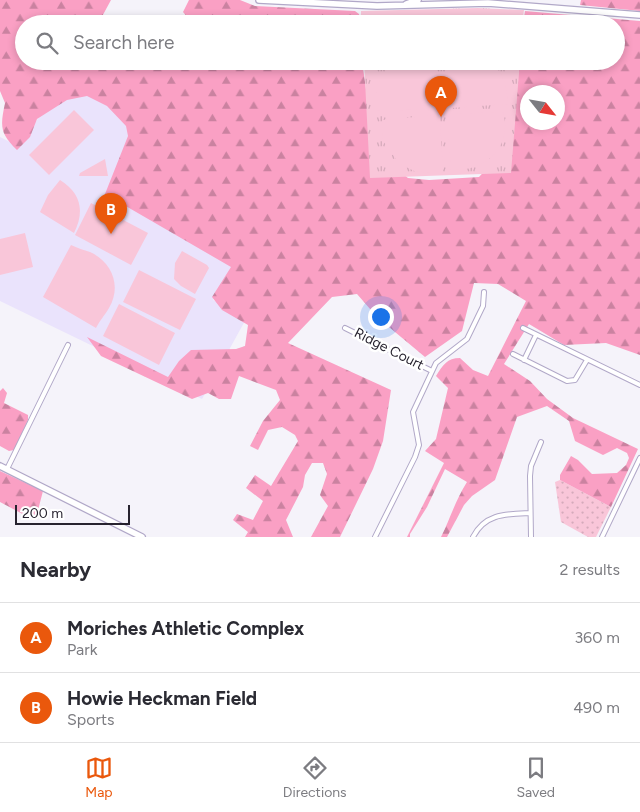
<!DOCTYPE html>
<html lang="en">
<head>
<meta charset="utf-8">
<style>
	:root { --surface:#fff; --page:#f7f7f7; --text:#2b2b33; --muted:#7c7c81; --line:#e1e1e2; --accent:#ea580c }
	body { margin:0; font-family:Figtree,sans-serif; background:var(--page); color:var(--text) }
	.compass { position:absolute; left:520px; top:85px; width:45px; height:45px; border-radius:50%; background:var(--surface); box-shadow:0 2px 8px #0003; rotate:121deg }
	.scale { position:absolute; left:15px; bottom:12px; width:115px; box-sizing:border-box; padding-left:5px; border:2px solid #27232f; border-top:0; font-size:14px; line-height:18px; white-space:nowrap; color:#27232f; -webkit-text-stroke:4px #fff; paint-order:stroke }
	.you { position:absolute; left:380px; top:316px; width:18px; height:18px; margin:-12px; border:4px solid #fff; border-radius:50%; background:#1a73e8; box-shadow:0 0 0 8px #1a73e833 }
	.badge { display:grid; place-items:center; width:32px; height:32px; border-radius:50%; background:var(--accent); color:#fff; font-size:16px; font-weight:700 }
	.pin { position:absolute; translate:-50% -41px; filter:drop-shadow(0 1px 2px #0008) }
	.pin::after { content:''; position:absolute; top:26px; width:18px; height:15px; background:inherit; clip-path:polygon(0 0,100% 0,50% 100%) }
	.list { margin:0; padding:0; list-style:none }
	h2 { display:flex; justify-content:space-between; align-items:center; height:65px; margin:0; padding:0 20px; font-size:21px }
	h2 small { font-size:16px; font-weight:400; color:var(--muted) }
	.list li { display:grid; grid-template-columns:32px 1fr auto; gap:15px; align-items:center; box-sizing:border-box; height:70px; padding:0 20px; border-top:1px solid var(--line) }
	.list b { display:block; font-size:19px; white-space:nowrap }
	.list p { margin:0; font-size:16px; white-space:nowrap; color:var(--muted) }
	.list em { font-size:16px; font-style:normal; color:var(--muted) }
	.icon { flex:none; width:28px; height:28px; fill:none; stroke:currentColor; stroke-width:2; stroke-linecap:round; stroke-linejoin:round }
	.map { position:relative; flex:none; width:640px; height:537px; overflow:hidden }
	.search { position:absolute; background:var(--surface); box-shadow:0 2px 8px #0003; left:15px; right:15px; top:15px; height:55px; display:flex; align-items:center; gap:12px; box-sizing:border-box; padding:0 18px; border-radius:28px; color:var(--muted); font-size:19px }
	.sheet { height:205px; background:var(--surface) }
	nav { display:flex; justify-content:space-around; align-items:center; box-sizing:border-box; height:70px; border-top:1px solid var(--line); background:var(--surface); font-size:14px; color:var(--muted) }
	nav a { display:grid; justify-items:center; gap:2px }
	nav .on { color:var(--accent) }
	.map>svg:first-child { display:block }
	.built { fill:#eae3fc }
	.grass { fill:url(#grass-dots) }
	.forest { fill:url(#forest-firs); fill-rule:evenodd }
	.park { fill:url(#park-tufts) }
	.garden { fill:#f9c6d9 }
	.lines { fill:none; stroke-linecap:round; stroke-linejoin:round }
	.minor-casing { stroke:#b1a8c8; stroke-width:6 }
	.secondary-casing { stroke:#b1a8c8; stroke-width:8 }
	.minor { stroke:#fff; stroke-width:4 }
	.secondary { stroke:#fff; stroke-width:5.5 }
	.labels { text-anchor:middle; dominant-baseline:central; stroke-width:5; stroke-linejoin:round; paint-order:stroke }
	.street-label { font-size:14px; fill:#27232f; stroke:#fff }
</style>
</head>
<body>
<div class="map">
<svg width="640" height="537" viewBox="0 0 640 537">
	<defs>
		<pattern id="grass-dots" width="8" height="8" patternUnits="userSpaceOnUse" patternTransform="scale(1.25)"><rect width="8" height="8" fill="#f9c6d9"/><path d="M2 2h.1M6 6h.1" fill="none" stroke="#d5aabb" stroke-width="1.8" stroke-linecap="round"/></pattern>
		<pattern id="forest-firs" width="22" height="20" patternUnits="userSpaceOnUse" patternTransform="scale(1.25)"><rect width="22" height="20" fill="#faa0c4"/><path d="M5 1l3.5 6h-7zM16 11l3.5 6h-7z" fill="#ca82a0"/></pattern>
		<pattern id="park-tufts" width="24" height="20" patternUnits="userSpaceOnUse" patternTransform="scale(1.25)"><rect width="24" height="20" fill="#f9c6d9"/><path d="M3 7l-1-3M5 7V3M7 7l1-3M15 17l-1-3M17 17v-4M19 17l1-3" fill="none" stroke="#d5aabb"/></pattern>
	</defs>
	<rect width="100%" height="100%" fill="#f5f3fa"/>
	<path class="built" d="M68 83 141 122 234 262 213 300 246 319 202 399 0 301V137L16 145Z"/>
	<path class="grass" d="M560 480 611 507 596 537H588L561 522 555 482Z"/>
	<path class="forest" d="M0 0H111L98 24H24V61H362L375 152 408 178 429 180 479 177 506 148 518 61H616V24H523L525 11 640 21V355L606 343 564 345 529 324 504 364 530 381 547 399 573 418 638 449 611 507 560 480V475L571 456 578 460 592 474 617 473 626 465 629 458 627 453 617 448 603 455 575 441 569 421 547 406 517 417 495 480 472 496 464 505 447 537H441C450 519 456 499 467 482L445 469 427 507 410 534V537H407L444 463 425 451 436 439 448 388 436 376C443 365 447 358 460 358L473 370 488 376 526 301 498 284 474 283 462 331 425 357 377 317 357 294 332 297 288 343 391 390 383 441 373 469 340 537H311L328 506 320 495 327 474 323 463H312L305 475 303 487 286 520 293 537H245L248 532 233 520 237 514 253 520 263 501 246 488 255 475 271 486 298 441 295 435 282 427 268 430 258 450 250 446 263 421 280 400 276 390 239 376 231 399H219L208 393 192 399 101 356 87 337 168 377 179 361 191 350 236 349 245 346 248 325 222 310 212 297 231 267 105 194 128 136 126 126 107 106 87 96 67 100 37 119 30 137 17 150C0 133 0 127 5 103L0 91ZM528 92H558V122H528Z
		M189 0H240L255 6 355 11 359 14 360 24H193L183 12Z
		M581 0H640V11L580 5Z
		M3 388 7 393 4 403 28 415V420L14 450 9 451 0 446V391Z
		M0 471 43 491 37 514 32 519 0 502Z"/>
	<path class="park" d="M478 8 524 10 522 24H361V11Z
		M364 61H520L511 173 370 178Z"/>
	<path class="garden" d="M393 61H435L438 105 434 109 377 111V85Z
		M447 61H490C504 73 507 87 508 104L451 108 448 105Z
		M74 110 94 130 49 175 29 155Z
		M503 112C513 148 485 172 451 170L447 118 450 114Z
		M437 115 440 118 443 172 431 173 414 171 399 163 383 141 382 120Z
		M105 159 108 176H79L80 173Z
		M60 180C81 193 85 211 74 233L40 212 48 195Z
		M91 203 148 233 131 265 75 235Z
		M25 233 33 267 0 275V239Z
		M71 245C77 248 84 250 90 252 112 262 122 286 109 308 105 315 100 320 96 328L43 297Z
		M182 251 207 265 209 268 195 294 181 286 174 279 175 263Z
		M139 270 196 299 180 330 123 302Z
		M119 304 175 333 159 365 103 336Z"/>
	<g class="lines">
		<g class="minor-casing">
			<path id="minor" d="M345 328 432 371
				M523 328 640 385
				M513 354 567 381 575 380 587 360
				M524 360 536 335
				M7 469 68 345
				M375 537 415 457 419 445 413 412 436 363 467 339 483 306 484 292
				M473 537C485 513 507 514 530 513
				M531 537 530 476 531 466 541 442
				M602 537 640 458"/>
		</g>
		<g class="secondary-casing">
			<path id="secondary" d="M259 0 377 6 488 3 640 15
				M406 4 418 0
				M0 466 142 537"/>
		</g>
		<use href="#minor" class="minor"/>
		<use href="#secondary" class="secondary"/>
	</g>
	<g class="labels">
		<g class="street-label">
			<text transform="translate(389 349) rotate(27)">Ridge Court</text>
		</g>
	</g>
</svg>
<svg class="compass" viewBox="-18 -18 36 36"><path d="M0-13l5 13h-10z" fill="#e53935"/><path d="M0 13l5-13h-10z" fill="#7c7c81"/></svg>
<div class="scale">200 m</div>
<div class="you"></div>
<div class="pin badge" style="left:441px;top:117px">A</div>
<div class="pin badge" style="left:111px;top:234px">B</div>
<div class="search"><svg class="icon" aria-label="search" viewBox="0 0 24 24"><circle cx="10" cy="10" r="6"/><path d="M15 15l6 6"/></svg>Search here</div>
</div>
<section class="sheet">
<h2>Nearby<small>2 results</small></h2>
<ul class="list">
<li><span class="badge">A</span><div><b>Moriches Athletic Complex</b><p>Park</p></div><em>360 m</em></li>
<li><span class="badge">B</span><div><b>Howie Heckman Field</b><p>Sports</p></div><em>490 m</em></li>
</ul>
</section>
<nav>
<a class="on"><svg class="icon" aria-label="map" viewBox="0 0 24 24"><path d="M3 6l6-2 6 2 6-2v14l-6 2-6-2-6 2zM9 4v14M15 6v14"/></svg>Map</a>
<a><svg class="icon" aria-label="directions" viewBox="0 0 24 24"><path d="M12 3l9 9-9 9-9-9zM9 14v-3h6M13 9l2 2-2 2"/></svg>Directions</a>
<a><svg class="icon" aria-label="saved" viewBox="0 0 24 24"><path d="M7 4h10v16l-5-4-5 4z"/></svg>Saved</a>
</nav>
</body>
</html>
